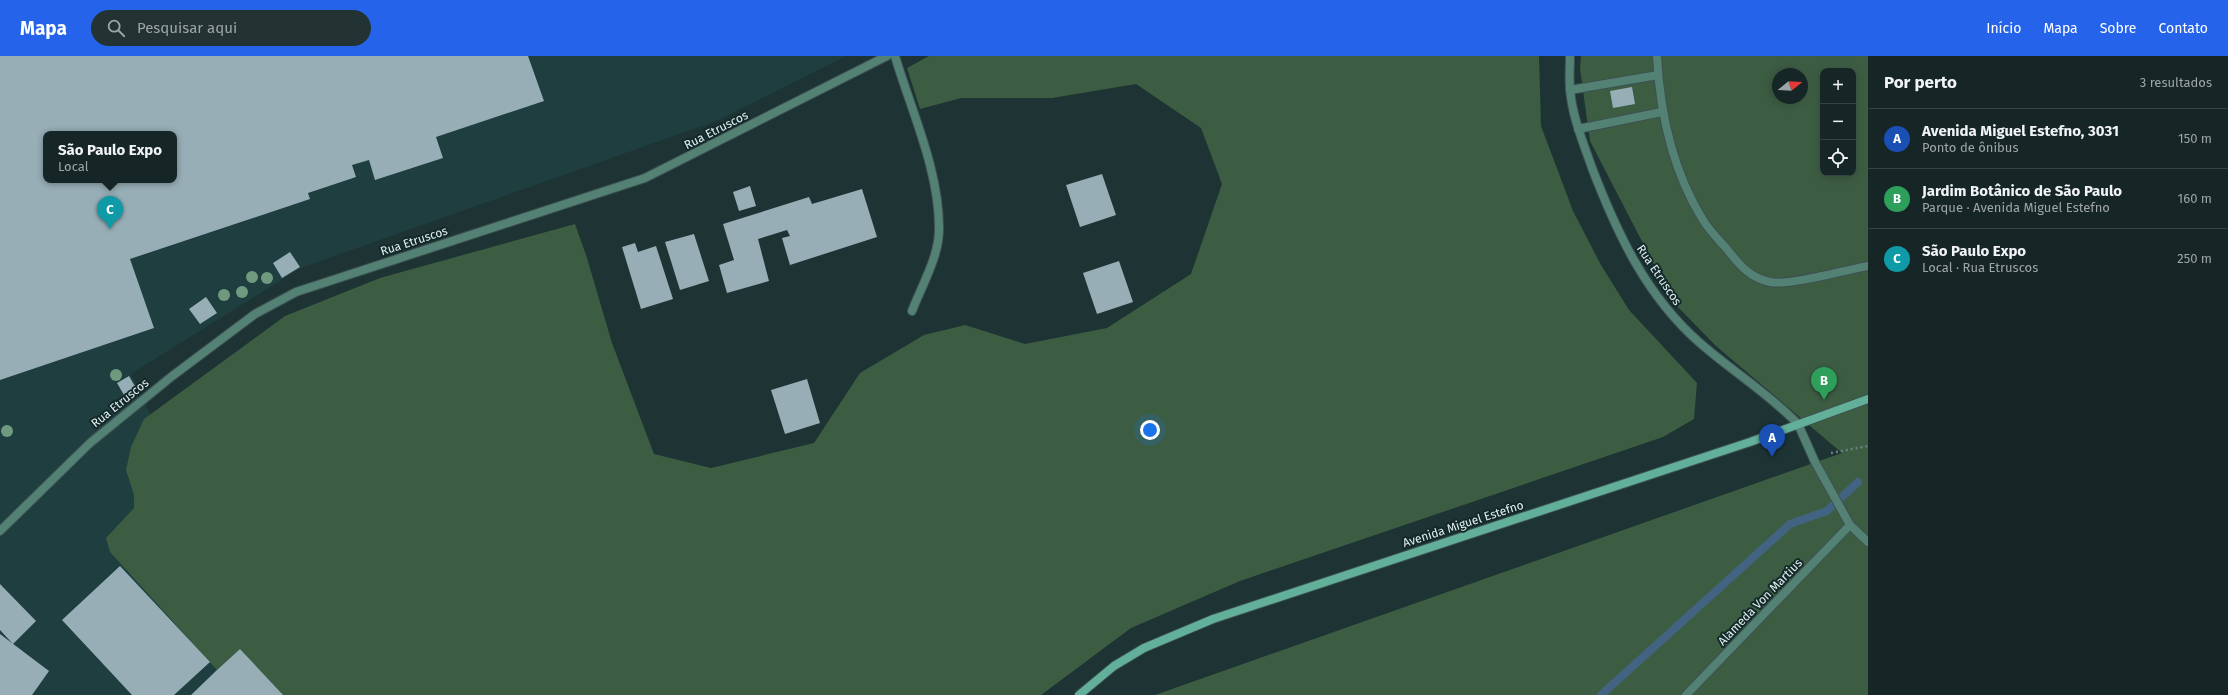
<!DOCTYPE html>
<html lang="pt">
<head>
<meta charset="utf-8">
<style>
	:root { --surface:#162627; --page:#233233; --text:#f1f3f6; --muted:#9ea5a7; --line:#354344; --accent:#2563eb }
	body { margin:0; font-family:"Fira Sans",sans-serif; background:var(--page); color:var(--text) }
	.controls { position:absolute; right:12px; top:12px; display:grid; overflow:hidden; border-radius:8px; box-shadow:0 2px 10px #0003 }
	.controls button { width:36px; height:36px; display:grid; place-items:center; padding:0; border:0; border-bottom:1px solid var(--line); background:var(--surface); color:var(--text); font:20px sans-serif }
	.compass { position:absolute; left:1772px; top:12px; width:36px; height:36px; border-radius:50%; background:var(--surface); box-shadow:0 2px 10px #0003; rotate:72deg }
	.you { position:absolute; left:1150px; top:374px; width:14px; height:14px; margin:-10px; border:3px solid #fff; border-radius:50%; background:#1a73e8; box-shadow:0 0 0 6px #1a73e833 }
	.badge { display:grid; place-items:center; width:26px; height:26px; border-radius:50%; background:var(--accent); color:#fff; font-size:13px; font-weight:700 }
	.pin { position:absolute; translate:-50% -33px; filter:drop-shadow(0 1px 2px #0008) }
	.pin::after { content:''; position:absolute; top:21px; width:14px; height:12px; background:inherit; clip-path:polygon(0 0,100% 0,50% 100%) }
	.popup { position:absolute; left:43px; top:75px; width:134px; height:52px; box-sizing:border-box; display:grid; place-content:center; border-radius:8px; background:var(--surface); filter:drop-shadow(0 1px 3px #0005); font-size:13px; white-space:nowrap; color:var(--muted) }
	.popup b { font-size:15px; color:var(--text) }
	.popup::after { content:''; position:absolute; left:50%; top:100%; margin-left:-8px; border:8px solid transparent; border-top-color:var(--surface) }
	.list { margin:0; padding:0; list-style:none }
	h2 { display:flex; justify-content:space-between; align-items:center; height:52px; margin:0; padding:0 16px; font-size:17px }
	h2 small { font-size:13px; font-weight:400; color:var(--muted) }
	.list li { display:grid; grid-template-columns:26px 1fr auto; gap:12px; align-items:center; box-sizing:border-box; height:60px; padding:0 16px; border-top:1px solid var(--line) }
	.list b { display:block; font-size:15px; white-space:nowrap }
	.list p { margin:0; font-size:13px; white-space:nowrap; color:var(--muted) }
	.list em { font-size:13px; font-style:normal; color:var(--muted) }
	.icon { flex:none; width:22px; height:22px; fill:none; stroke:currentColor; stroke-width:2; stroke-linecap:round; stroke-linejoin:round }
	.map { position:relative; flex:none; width:1868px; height:639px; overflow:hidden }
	header { display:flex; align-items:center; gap:24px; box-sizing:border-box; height:56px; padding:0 20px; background:var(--accent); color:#fff }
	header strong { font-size:19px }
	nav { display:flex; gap:22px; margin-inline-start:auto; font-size:14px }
	.search { width:280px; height:36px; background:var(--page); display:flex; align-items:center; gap:10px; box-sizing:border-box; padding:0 14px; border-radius:22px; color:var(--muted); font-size:15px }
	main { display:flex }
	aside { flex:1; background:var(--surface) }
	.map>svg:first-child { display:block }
	.built { fill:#1e3e3f; fill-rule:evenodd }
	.green { fill:#3d5d43; fill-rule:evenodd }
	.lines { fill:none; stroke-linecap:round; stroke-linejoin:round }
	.stream { stroke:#426482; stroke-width:8 }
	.building { fill:#97aeb6; fill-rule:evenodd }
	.lane-casing { stroke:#3d5152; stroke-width:10 }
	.street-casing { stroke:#3d5152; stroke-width:10 }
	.secondary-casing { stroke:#3d5152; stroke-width:10 }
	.path { stroke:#6d7f80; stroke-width:2.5; stroke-dasharray:2 3; stroke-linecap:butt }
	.lane { stroke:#538174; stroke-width:8 }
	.street { stroke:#538174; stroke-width:8 }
	.secondary { stroke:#63b09a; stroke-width:8 }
	.tree { fill:#6f9a7f }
	.labels { text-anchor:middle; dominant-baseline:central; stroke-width:4; stroke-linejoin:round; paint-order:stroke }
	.street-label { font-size:12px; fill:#e2efef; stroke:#13292a }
</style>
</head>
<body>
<header>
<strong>Mapa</strong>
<div class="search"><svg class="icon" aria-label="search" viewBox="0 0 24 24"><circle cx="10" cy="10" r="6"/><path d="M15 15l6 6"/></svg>Pesquisar aqui</div>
<nav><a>Início</a><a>Mapa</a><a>Sobre</a><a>Contato</a></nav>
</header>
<main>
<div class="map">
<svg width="1868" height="639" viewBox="0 0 1868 639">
	<rect width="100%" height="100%" fill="#1d3334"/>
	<path class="built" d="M0 0H846L719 64 301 212 131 318 286 639H0ZM46 78H174V124H46Z"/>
	<path class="green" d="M929 0H1539L1541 70 1573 155 1601 209 1629 254 1697 327 1694 363 1663 381 1240 525 1131 572 1041 639H282L240 593 217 614 110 496 106 482 134 452V439L126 414 131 391 144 363 285 260 380 222 575 168 587 202 612 287 654 398 711 412 814 387 860 317 924 279 965 269 1025 288 1107 272 1191 218 1222 128 1201 72 1136 28 1052 42H961L920 53 907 12Z
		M1581 0H1868V639H1155L1842 397 1716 290 1674 247 1590 85 1580 13ZM1823 15H1853V117H1823ZM1778 18H1802V42H1778Z"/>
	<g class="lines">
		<path class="stream" d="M1601 639 1790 468 1827 455 1858 426"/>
	</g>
	<path class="building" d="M0 0H528L544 45 436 81 443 102 375 124 369 104 352 109 356 121 308 137 310 143 130 203 154 272 0 324ZM46 78H174V124H46Z
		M1632 31 1635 48 1613 52 1610 35Z
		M1102 118 1116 159 1080 171 1066 129Z
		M750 130 756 150 739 155 733 136Z
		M862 133 877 181 790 209 782 182 790 180 787 174 758 183 769 225 727 237 719 209 734 204 723 168 809 141 812 148Z
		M694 178 709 225 680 234 665 186Z
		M635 187 638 196 656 190 673 243 641 253 622 191Z
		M290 196 300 211 282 222 273 207Z
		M1119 205 1133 246 1097 258 1083 217Z
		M206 241 217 257 200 268 189 253Z
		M129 320 136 332 124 339 117 327Z
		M807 323 820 367 785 378 771 334Z
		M120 510 210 606 174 639H132L62 564Z
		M0 528 36 565 13 588 0 574Z
		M0 578 49 615 32 639H0Z
		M240 593 283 639H191L217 614Z"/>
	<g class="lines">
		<g class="lane-casing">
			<path id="lane" d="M895 0C911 54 939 114 939 171 940 199 922 229 912 255
				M1657 0C1660 58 1672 114 1703 164 1709 174 1718 183 1726 192 1738 207 1749 222 1770 226 1788 230 1847 214 1868 210
				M1570 34 1658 19
				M1578 73 1662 56
				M1798 368 1815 406 1850 469 1868 486
				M1686 639 1850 469"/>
		</g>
		<g class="street-casing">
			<path id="street" d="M1570 0C1570 11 1569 22 1570 33 1572 60 1583 86 1592 112 1617 177 1646 240 1700 287 1732 315 1768 337 1798 368
				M0 475 90 387 171 321 255 258 296 236 645 122 887 0"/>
		</g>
		<g class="secondary-casing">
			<path id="secondary" d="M1079 639 1114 610 1144 592 1213 563 1750 386 1868 343"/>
		</g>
		<path class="path" d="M1831 397 1868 390"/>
		<use href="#lane" class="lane"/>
		<use href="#street" class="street"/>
		<use href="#secondary" class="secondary"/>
	</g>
	<g class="tree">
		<circle cx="252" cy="221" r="6"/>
		<circle cx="267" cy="222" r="6"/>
		<circle cx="242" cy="236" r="6"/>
		<circle cx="224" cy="239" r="6"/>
		<circle cx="116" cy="319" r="6"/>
		<circle cx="7" cy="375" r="6"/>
	</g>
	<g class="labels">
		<g class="street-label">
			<text transform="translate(716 74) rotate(-27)">Rua Etruscos</text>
			<text transform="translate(414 185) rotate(-18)">Rua Etruscos</text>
			<text transform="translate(1659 219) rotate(56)">Rua Etruscos</text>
			<text transform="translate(120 347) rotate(-39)">Rua Etruscos</text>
			<text transform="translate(1463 468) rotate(-18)">Avenida Miguel Estefno</text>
			<text transform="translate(1760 546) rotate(-46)">Alameda Von Martius</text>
		</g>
	</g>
</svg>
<div class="controls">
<button>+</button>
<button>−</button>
<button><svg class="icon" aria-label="locate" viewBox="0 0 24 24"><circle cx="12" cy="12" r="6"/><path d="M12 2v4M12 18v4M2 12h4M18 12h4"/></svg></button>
</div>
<svg class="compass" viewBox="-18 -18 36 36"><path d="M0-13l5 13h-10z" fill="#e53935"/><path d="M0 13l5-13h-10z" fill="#9ea5a7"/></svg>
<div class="you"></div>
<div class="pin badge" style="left:1772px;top:401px;background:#1a4fb4">A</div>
<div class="pin badge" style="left:1824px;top:344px;background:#2e9e5b">B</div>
<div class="pin badge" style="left:110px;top:173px;background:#0f9aa8">C</div>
<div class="popup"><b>São Paulo Expo</b>Local</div>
</div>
<aside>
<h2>Por perto<small>3 resultados</small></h2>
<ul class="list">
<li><span class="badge" style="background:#1a4fb4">A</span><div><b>Avenida Miguel Estefno, 3031</b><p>Ponto de ônibus</p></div><em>150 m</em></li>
<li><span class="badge" style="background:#2e9e5b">B</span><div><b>Jardim Botânico de São Paulo</b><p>Parque · Avenida Miguel Estefno</p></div><em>160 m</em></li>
<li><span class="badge" style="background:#0f9aa8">C</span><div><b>São Paulo Expo</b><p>Local · Rua Etruscos</p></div><em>250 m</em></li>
</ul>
</aside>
</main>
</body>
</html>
